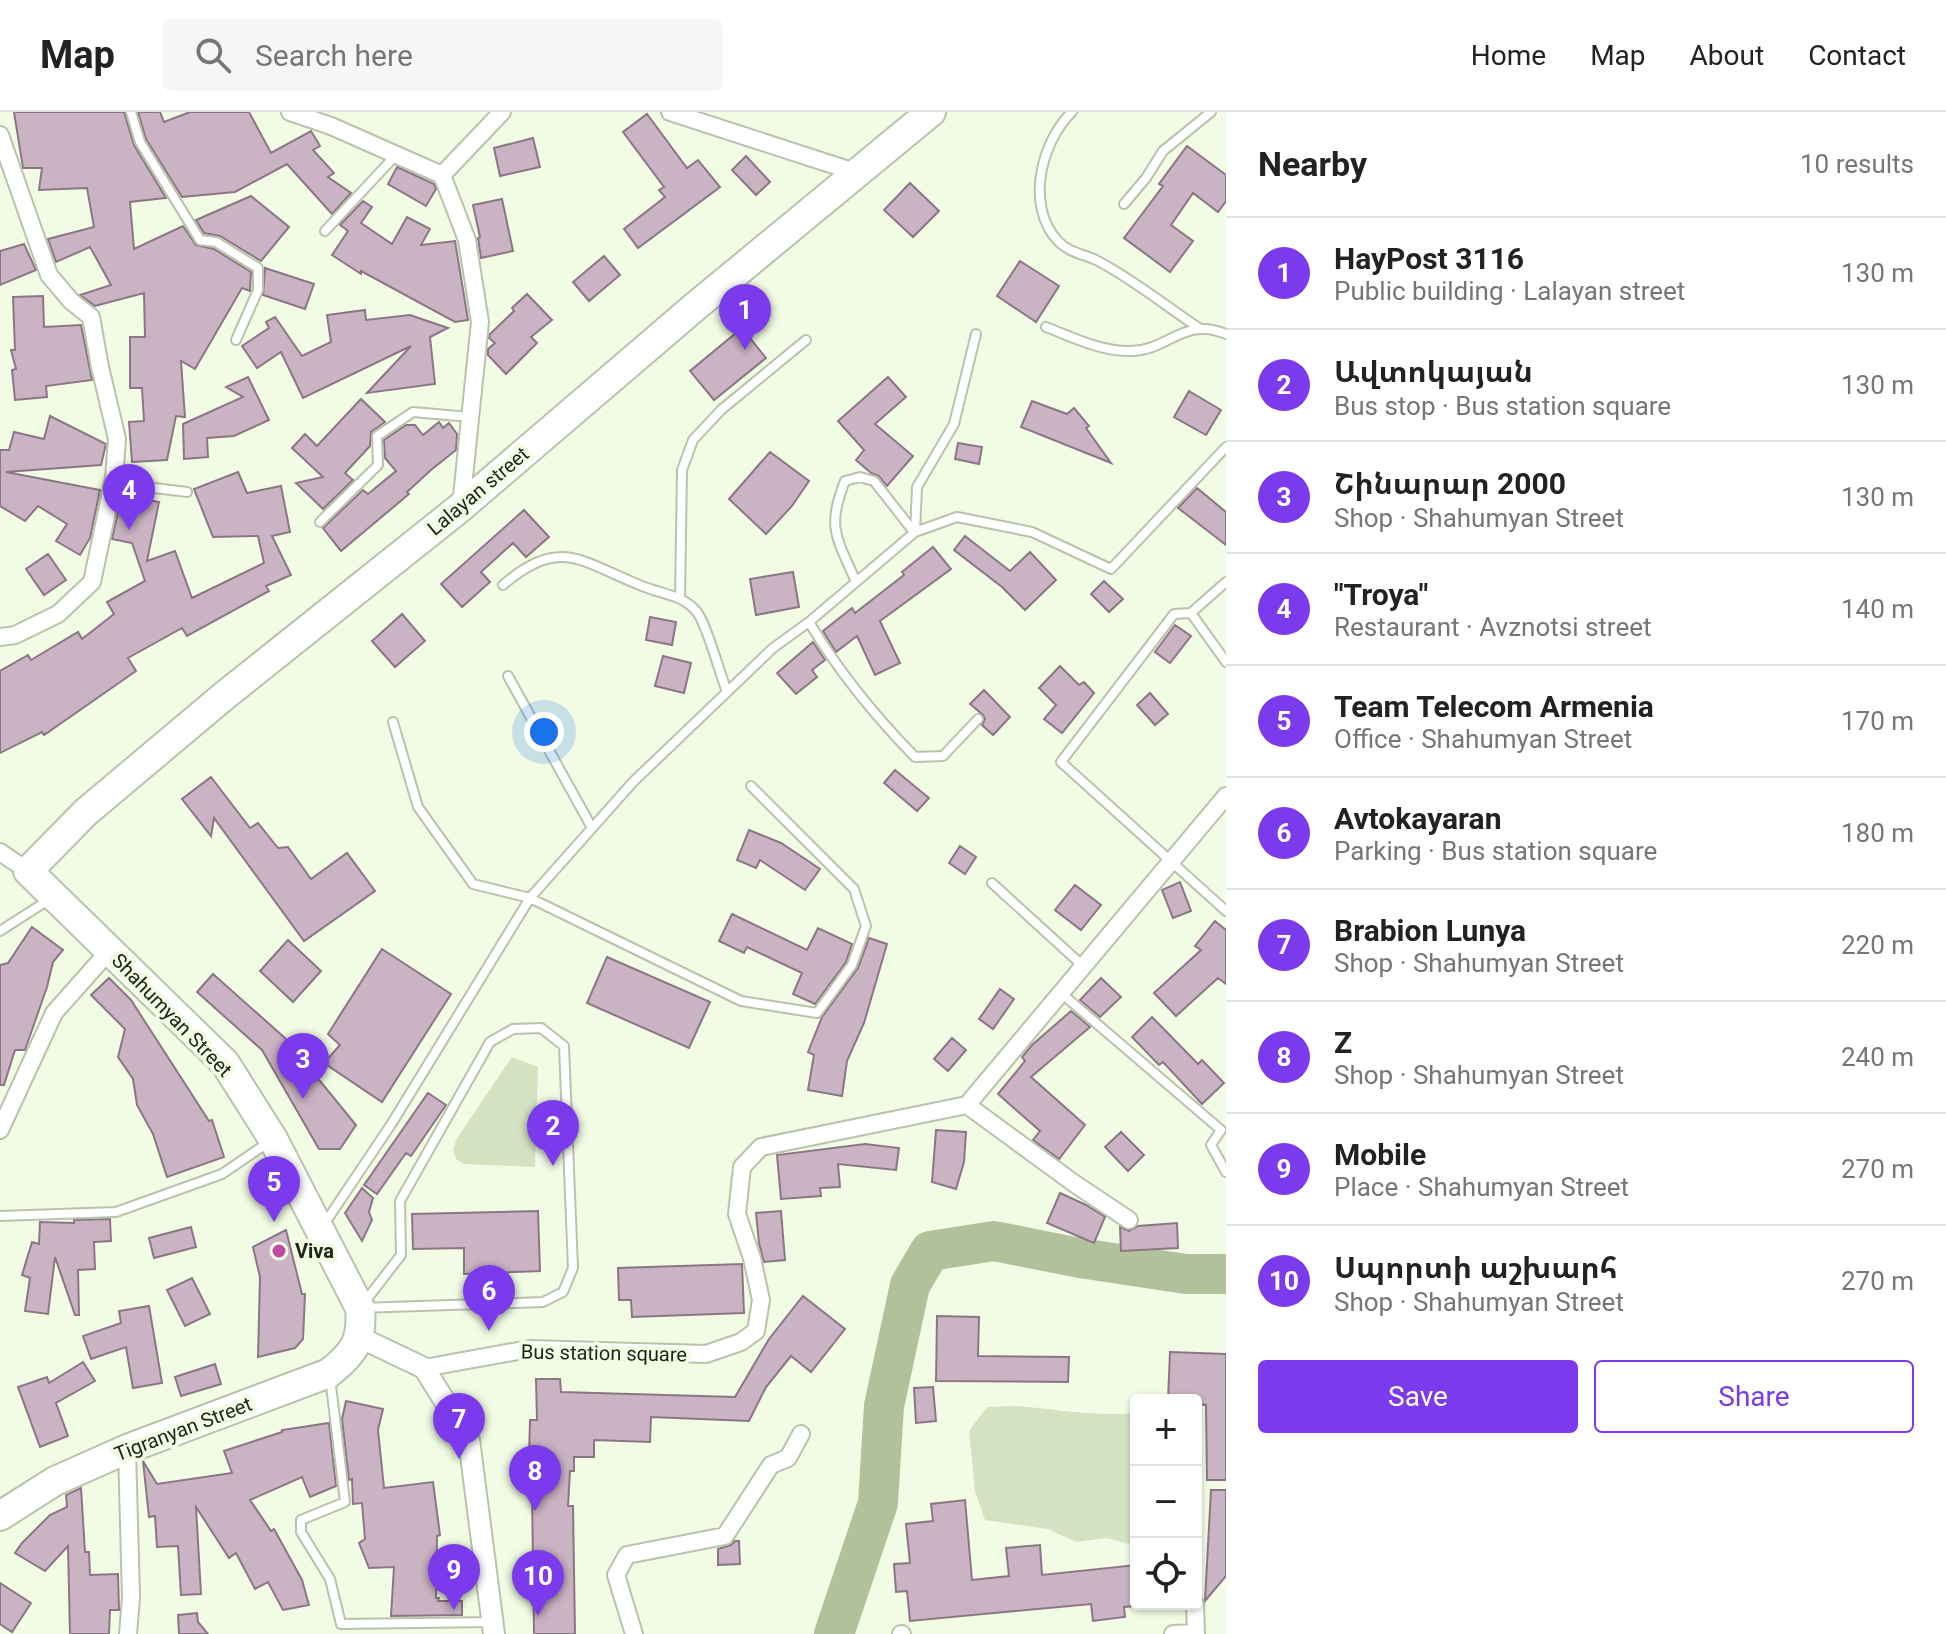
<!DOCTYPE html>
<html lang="en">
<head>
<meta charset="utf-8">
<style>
	:root { --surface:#fff; --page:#f6f6f6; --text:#222; --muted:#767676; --line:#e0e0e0; --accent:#7c3aed }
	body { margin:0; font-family:Roboto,"Noto Sans Armenian",sans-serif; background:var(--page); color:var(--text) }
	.controls { position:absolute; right:24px; bottom:24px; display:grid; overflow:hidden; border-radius:8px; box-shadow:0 2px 6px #0004 }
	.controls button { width:72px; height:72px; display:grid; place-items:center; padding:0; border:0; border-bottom:2px solid var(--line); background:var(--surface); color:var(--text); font:40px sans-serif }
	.you { position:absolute; left:544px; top:620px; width:28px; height:28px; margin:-20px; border:6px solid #fff; border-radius:50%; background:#1a73e8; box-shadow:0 0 0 12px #1a73e833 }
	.badge { display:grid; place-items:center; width:52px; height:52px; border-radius:50%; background:var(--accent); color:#fff; font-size:26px; font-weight:700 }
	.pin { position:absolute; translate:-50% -66px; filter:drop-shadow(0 2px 4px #0008) }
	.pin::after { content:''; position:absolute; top:42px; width:28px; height:24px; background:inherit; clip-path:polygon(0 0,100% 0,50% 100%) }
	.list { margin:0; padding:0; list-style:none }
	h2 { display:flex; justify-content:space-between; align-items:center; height:104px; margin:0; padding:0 32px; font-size:34px }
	h2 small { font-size:26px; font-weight:400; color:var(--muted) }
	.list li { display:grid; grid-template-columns:52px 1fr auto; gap:24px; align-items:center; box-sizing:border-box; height:112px; padding:0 32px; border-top:2px solid var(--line) }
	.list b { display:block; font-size:30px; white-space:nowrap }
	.list p { margin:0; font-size:26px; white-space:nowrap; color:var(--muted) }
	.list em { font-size:26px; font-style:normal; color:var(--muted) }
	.actions { display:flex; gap:16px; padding:24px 32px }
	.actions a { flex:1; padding:18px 0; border:2px solid var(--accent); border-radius:8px; text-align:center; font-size:28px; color:var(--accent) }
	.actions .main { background:var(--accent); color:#fff }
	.icon { flex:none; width:44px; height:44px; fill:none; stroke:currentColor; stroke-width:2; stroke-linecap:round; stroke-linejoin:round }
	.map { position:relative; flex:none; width:1226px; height:1522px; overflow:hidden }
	header { display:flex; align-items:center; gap:48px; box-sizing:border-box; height:112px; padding:0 40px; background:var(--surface); border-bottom:2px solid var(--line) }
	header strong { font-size:38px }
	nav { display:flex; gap:44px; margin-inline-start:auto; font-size:28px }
	.search { width:560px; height:72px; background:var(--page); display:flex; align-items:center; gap:20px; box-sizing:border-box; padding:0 28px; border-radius:8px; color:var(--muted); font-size:30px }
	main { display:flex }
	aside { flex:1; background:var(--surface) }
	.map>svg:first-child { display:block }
	.green { fill:#d5e2c2 }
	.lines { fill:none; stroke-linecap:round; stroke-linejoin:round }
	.river { stroke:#b1c29a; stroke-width:40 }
	.building { fill:#cab3c3; stroke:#8b7685; stroke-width:2 }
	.service-casing { stroke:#b9c3ac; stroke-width:12 }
	.minor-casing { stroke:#b9c3ac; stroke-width:20 }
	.tertiary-casing { stroke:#b9c3ac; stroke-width:24 }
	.trunk-casing { stroke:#b9c3ac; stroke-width:32 }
	.service { stroke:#fff; stroke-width:8 }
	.minor { stroke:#fff; stroke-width:16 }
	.tertiary { stroke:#fff; stroke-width:20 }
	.trunk { stroke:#fff; stroke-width:28 }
	.poi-dot { fill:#be4aa3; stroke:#f2fce4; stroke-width:3 }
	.labels { text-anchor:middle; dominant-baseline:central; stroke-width:8; stroke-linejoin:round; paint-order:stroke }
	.street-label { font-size:20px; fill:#1e2219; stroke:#f2fce4 }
	.poi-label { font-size:20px; font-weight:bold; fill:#1e2219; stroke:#f2fce4; text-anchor:start }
</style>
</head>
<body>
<header>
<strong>Map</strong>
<div class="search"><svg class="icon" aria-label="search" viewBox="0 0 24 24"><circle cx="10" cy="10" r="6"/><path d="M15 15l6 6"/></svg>Search here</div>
<nav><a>Home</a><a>Map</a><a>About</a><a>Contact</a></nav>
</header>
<main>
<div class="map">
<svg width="1226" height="1522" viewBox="0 0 1226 1522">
	<rect width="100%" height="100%" fill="#f2fce4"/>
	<path class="green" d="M512 945 538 955 535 1055 464 1052 456 1047 453 1037 457 1026Z
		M1015 1294C1055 1297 1096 1305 1136 1301V1434L1107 1426 1076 1430 1048 1417 985 1408 975 1379 969 1319 987 1295Z"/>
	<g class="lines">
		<path class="river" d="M834 1522 878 1391 884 1294 910 1173 930 1139 994 1129 1080 1146 1186 1162H1226"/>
	</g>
	<path class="building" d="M14 0H124L134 33 166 86 130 90 134 137 183 114 196 133 214 137 251 160 250 179 242 176 195 257 181 249 185 305 176 304 167 348 132 350 129 310 144 309 142 276H130V225H145L144 181 95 194 80 183 111 173 90 135 56 150 48 127 94 115 87 76 39 78 42 56H23Z
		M138 0H160L164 10 190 0H249L271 41 311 19 320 34 313 38 334 61 328 65 351 81 332 102 287 52 235 80 182 85 146 27Z
		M647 2 687 56 698 48 720 75 638 136 624 117 665 85 659 78 664 75 623 20Z
		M533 26 540 55 500 64 494 36Z
		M1187 34 1226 63V89L1218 100 1193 81 1171 113 1193 129 1170 160 1124 126 1163 74 1159 72Z
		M746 44 770 70 756 83 732 58Z
		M397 55 434 72 436 77 426 94 388 72Z
		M910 71 939 99 913 125 884 98Z
		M251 84 289 115 261 149 220 124 204 121 196 108Z
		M502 87 513 139 481 146 478 126 480 125 473 93Z
		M363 89 372 95 361 111 392 132 407 105 430 117 421 133 455 129 468 208 455 210 361 159V162L332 143 348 119 340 113Z
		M24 132 36 158 0 173V139Z
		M604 144 620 163 589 189 573 170Z
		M1020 149 1059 174 1036 210 997 184Z
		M265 156 314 172 305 197 263 183Z
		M527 182 552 208 531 225 537 231 506 262 488 243V237L495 231 489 226 490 222 514 199 512 196Z
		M43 184 44 215 81 213 92 268 46 274 47 285 15 288 12 258 16 257 11 238H15L13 185Z
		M365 198 366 208 410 203 448 216 430 225 435 272 367 281 411 234 303 286 281 240 257 256 242 234 269 216 266 210 275 205 302 244 331 230 327 203Z
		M742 216 766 246 714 288 690 259Z
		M248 265 269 308 234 324 207 326 208 345 184 347 183 312 243 285 226 275Z
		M888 265 906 285 875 312 913 344 887 374 879 364 871 361 856 348 864 338 838 309Z
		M1189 279 1221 298 1206 323 1174 305Z
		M361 287 385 310 371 320 370 334 345 361 353 368 323 397 296 371 323 365 292 336 305 322 317 334Z
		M1032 289 1067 302 1074 296 1089 314 1086 316 1111 351 1021 315Z
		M50 304 106 332 101 353 6 360 100 378 90 426 80 443 56 429 67 412 38 394 25 409 0 394V338H9L14 320 44 327Z
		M439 310 443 316 449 311 457 322 456 338 431 358 407 380 409 382 341 439 323 416 363 378 368 382 396 359 385 346 384 328 406 313H415L423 323Z
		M958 331 982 335 979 352 955 347Z
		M770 340 809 369 792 394 766 422 729 387Z
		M238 360 247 381 281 374 290 420 272 424 291 463 266 474 269 479 187 524 182 516 128 546 136 559 44 623 42 620 0 641V559L28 543 31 548 78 520 82 527 114 502 107 490 145 469 132 431 112 427 122 383 159 390 147 449 175 439 192 486 264 451 258 424 213 425 194 377Z
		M1197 376 1226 400V433L1178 396Z
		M524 398 549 425 526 445 513 431 481 460 490 470 462 495 441 472Z
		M965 424 1010 459 1030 440 1056 468 1025 498 1002 475 954 438Z
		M933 435 951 457 880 509 900 551 875 563 857 524 836 540 823 519 852 496 855 501 904 463 902 460Z
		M48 442 66 468 44 483 26 457Z
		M793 460 799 495 756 503 750 467Z
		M1104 469 1123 487 1109 500 1091 482Z
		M402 502 425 529 395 555 372 529Z
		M650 505 676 510 672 533 646 528Z
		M1175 513 1191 524 1170 551 1155 540Z
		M813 530 825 548 812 558 817 565 796 582 777 561Z
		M663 544 691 551 684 581 655 574Z
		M1060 554 1079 573 1084 570 1094 581 1062 621 1044 607 1056 593 1039 576Z
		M984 578 1010 605 993 623 982 613 985 607 983 603 970 592Z
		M1150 581 1168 602 1155 613 1137 593Z
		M895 658 929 686 917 699 884 671Z
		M211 665 250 716 258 711 278 736 288 735 311 767 347 741 375 779 304 829 214 706 211 724 182 687Z
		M749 718 781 731 820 757 805 778 760 748 756 756 737 748Z
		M960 734 976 745 965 762 949 751Z
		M1180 770 1191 799 1173 806 1162 778Z
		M1075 773 1101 793 1081 818 1055 798Z
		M732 802 807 838 818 816 852 832 846 850 815 892 793 882 802 861 747 835 744 841 719 829Z
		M1215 809 1226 818V872L1218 866 1176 904 1154 881 1201 838 1195 834Z
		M32 815 63 838 53 850 47 875 25 938H15L4 973H0V853L8 851Z
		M869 826 887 832 864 911 847 949 842 984 808 978 814 943 808 940 822 905 858 856Z
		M288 828 321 859 293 890 260 859Z
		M382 837 451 882 382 990 324 951 340 933 328 922Z
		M607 845 710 890 689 936 587 891Z
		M213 862 285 926 356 1013 340 1037H319L262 938 197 880Z
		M109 866 131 888 209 1009 212 1008 224 1045 167 1065 153 1022 137 993 133 967 118 945 125 917 91 883Z
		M1101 866 1121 885 1100 905 1080 888Z
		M1000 877 1014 887 993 917 979 907Z
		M1071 899 1090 915 1031 965 1085 1013 1059 1047 1033 1028 1040 1019 998 982 1025 949 1022 945 1032 933Z
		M1152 905 1198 952 1202 948 1224 971 1202 992 1163 950 1159 953 1132 925Z
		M952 926 966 938 948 959 934 947Z
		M428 981 446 993 411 1044 406 1041 377 1082 364 1073Z
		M936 1018 966 1020 964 1050 956 1077 932 1070Z
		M1121 1020 1144 1043 1128 1059 1105 1035Z
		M865 1032 899 1036 896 1058 838 1052 840 1075 820 1076 821 1084 781 1087 777 1043Z
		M362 1076 373 1086 369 1100 372 1108 362 1129 345 1101Z
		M1060 1081 1086 1093 1105 1105 1094 1131 1047 1111Z
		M538 1099 540 1159 464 1162V1136L413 1137 412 1102Z
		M781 1099 785 1148 764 1150 759 1131 756 1101Z
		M110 1107 111 1129 94 1130 95 1157 78 1158 79 1203H75L55 1145 48 1202 25 1199 30 1166 22 1163 32 1130 39 1132 40 1110 74 1111V1108Z
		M1177 1111 1178 1136 1121 1139 1120 1115 1129 1119 1138 1114Z
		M191 1115 196 1135 154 1146 149 1126Z
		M286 1118 302 1182H305L303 1227 295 1236 258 1245 260 1165 253 1135Z
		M742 1152 744 1201 632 1205 631 1188H619L618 1156Z
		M192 1166 210 1202 185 1214 167 1178Z
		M803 1184 845 1217 811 1260 791 1244 766 1275 749 1309 651 1305 650 1330 594 1328V1345H574V1359H570L568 1394H573L575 1522H534L532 1380H528L530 1308H537L536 1267H560L561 1280 735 1285 769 1227Z
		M149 1194 162 1271 133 1276 126 1235 91 1247 83 1224 121 1211 119 1199Z
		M937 1204 979 1205 978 1244 1069 1245 1068 1270 936 1269Z
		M1170 1240 1226 1242V1368H1207L1206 1293 1196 1292V1288H1168Z
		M83 1250 95 1269 56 1291 68 1324 40 1335 18 1275 47 1265 49 1271Z
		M215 1252 221 1272 181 1284 175 1265Z
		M933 1275 936 1309 916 1311 914 1276Z
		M346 1289 383 1297 378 1318 384 1376 433 1370 440 1423 437 1424 436 1486H439L438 1489H462V1503L391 1504 394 1455 369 1456 359 1431 365 1427 362 1391 353 1392 352 1367 349 1368 342 1307Z
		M329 1311 336 1374 310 1385 302 1365 250 1388 271 1419 274 1417 302 1468 309 1493 283 1498 268 1470 255 1477 236 1441 229 1446 196 1395 201 1482 181 1483 178 1434 157 1435 155 1404 149 1405 143 1349 157 1372 232 1361 224 1339 282 1320V1318Z
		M81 1376 85 1440H89L90 1463 118 1462 119 1498H110L109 1522H70L68 1434 45 1459 15 1441 22 1431 50 1403 67 1395 66 1383Z
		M1211 1378H1226V1464L1205 1489Z
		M965 1388 972 1468 1009 1464 1006 1436 1040 1433 1042 1463 1136 1453V1494L1124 1495 1125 1505 1093 1509 1091 1492 910 1509 907 1479 896 1480 894 1452 910 1451 906 1412 933 1409 931 1392Z
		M735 1429H739L740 1452 718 1453V1437L731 1433Z
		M0 1471 31 1491 12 1520 0 1512Z
		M197 1501 198 1510 208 1522H179L178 1503Z"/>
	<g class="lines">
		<g class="service-casing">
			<path id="service" d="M131 0 140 30 200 128 216 130 258 156V178L236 228
				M1072 0C1041 30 1025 94 1058 129 1068 140 1083 142 1096 148 1130 165 1167 195 1199 216
				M1124 92 1146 66 1163 39 1211 0
				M325 119 396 43
				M1046 215C1072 225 1102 240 1131 239 1167 239 1185 204 1226 222
				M114 366 146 375 187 380
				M320 410 378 353 377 324 413 300 470 305
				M915 420 917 375 954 312 976 222
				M856 470C837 426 826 416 845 369L860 365 874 369 914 420
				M1226 470 1191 501 1174 502 1061 650 1226 799
				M503 473C561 423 583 451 642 474 661 482 684 483 697 500 707 513 720 562 727 580
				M680 487 682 358 693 328 721 298 806 228
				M1191 501 1226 550
				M809 510C839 560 874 603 915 645L943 644 978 607
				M508 564 592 716
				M393 610 418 695 473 772 530 786 741 889 817 901 852 853 866 814 854 777 751 674
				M992 771 1083 854
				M0 819 50 787
				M1061 881 1221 1018 1211 1033 1226 1060
				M541 916 564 934 573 1156 563 1180 543 1190 360 1196 401 1143 400 1089 490 930 513 917Z
				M0 1104 116 1100 222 1062 269 1030
				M325 1111 392 1011 530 786 633 670 773 536 809 510 915 420 957 405 1032 420 1111 457 1226 335
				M330 1265 345 1390 301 1408V1420L330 1467 341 1512 493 1510"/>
		</g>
		<g class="minor-casing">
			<path id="minor" d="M290 0 331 14 442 63 467 128 480 210 461 394
				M670 0 858 61
				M0 23 49 163 71 189 91 205 100 255 117 327 114 366 92 470 58 502 15 523 0 525
				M442 63 502 0
				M0 740 28 759
				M967 993 1075 1072 1129 1108
				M0 1018 54 901 109 839
				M424 1256 529 1237 706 1242 741 1230 756 1219 761 1188 752 1146 737 1102 742 1055 761 1035 967 993 1226 684
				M127 1337 131 1485 128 1522
				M1195 1492 1196 1522
				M634 1522 616 1463 627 1443 725 1424 771 1353 788 1346 801 1322
				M901 1522H902
				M1173 1522 1196 1521"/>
		</g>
		<g class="tertiary-casing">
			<path id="tertiary" d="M359 1225 424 1256 469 1328 494 1522"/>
		</g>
		<g class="trunk-casing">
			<path id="trunk" d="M0 1404 55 1369 127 1337 329 1261C354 1241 363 1229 360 1196L273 1027 225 951 28 759 86 700 224 584 461 395 697 193 931 0"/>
		</g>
		<use href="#service" class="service"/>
		<use href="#minor" class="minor"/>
		<use href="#tertiary" class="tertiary"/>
		<use href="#trunk" class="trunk"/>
	</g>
	<circle class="poi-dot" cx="279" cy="1139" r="8"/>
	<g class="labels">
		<g class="street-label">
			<text transform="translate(478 379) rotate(-40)">Lalayan street</text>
			<text transform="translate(172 903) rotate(46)">Shahumyan Street</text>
			<text transform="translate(604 1241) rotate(1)">Bus station square</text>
			<text transform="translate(183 1317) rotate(-21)">Tigranyan Street</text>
		</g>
		<g class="poi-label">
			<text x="295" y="1139">Viva</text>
		</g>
	</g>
</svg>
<div class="controls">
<button>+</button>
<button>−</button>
<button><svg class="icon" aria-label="locate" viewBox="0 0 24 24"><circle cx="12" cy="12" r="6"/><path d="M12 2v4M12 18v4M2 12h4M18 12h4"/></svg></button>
</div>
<div class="you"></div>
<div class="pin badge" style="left:745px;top:238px">1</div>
<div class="pin badge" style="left:553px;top:1054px">2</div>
<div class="pin badge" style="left:303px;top:987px">3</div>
<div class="pin badge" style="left:129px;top:418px">4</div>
<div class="pin badge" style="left:274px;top:1110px">5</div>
<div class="pin badge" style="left:489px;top:1219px">6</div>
<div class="pin badge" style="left:459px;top:1347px">7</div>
<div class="pin badge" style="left:535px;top:1399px">8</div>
<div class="pin badge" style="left:454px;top:1498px">9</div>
<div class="pin badge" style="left:538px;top:1504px">10</div>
</div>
<aside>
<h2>Nearby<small>10 results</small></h2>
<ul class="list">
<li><span class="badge">1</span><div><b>HayPost 3116</b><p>Public building · Lalayan street</p></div><em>130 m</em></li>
<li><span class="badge">2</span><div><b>Ավտոկայան</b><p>Bus stop · Bus station square</p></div><em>130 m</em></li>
<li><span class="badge">3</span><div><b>Շինարար 2000</b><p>Shop · Shahumyan Street</p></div><em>130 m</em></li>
<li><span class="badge">4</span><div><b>&quot;Troya&quot;</b><p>Restaurant · Avznotsi street</p></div><em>140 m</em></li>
<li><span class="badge">5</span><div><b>Team Telecom Armenia</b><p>Office · Shahumyan Street</p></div><em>170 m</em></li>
<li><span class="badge">6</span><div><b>Avtokayaran</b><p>Parking · Bus station square</p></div><em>180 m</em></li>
<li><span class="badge">7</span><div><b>Brabion Lunya</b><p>Shop · Shahumyan Street</p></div><em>220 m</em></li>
<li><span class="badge">8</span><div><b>Z</b><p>Shop · Shahumyan Street</p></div><em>240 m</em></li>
<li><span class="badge">9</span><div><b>Mobile</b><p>Place · Shahumyan Street</p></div><em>270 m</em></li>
<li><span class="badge">10</span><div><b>Սպորտի աշխարհ</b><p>Shop · Shahumyan Street</p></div><em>270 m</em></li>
</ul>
<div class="actions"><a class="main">Save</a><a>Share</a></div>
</aside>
</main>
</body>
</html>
